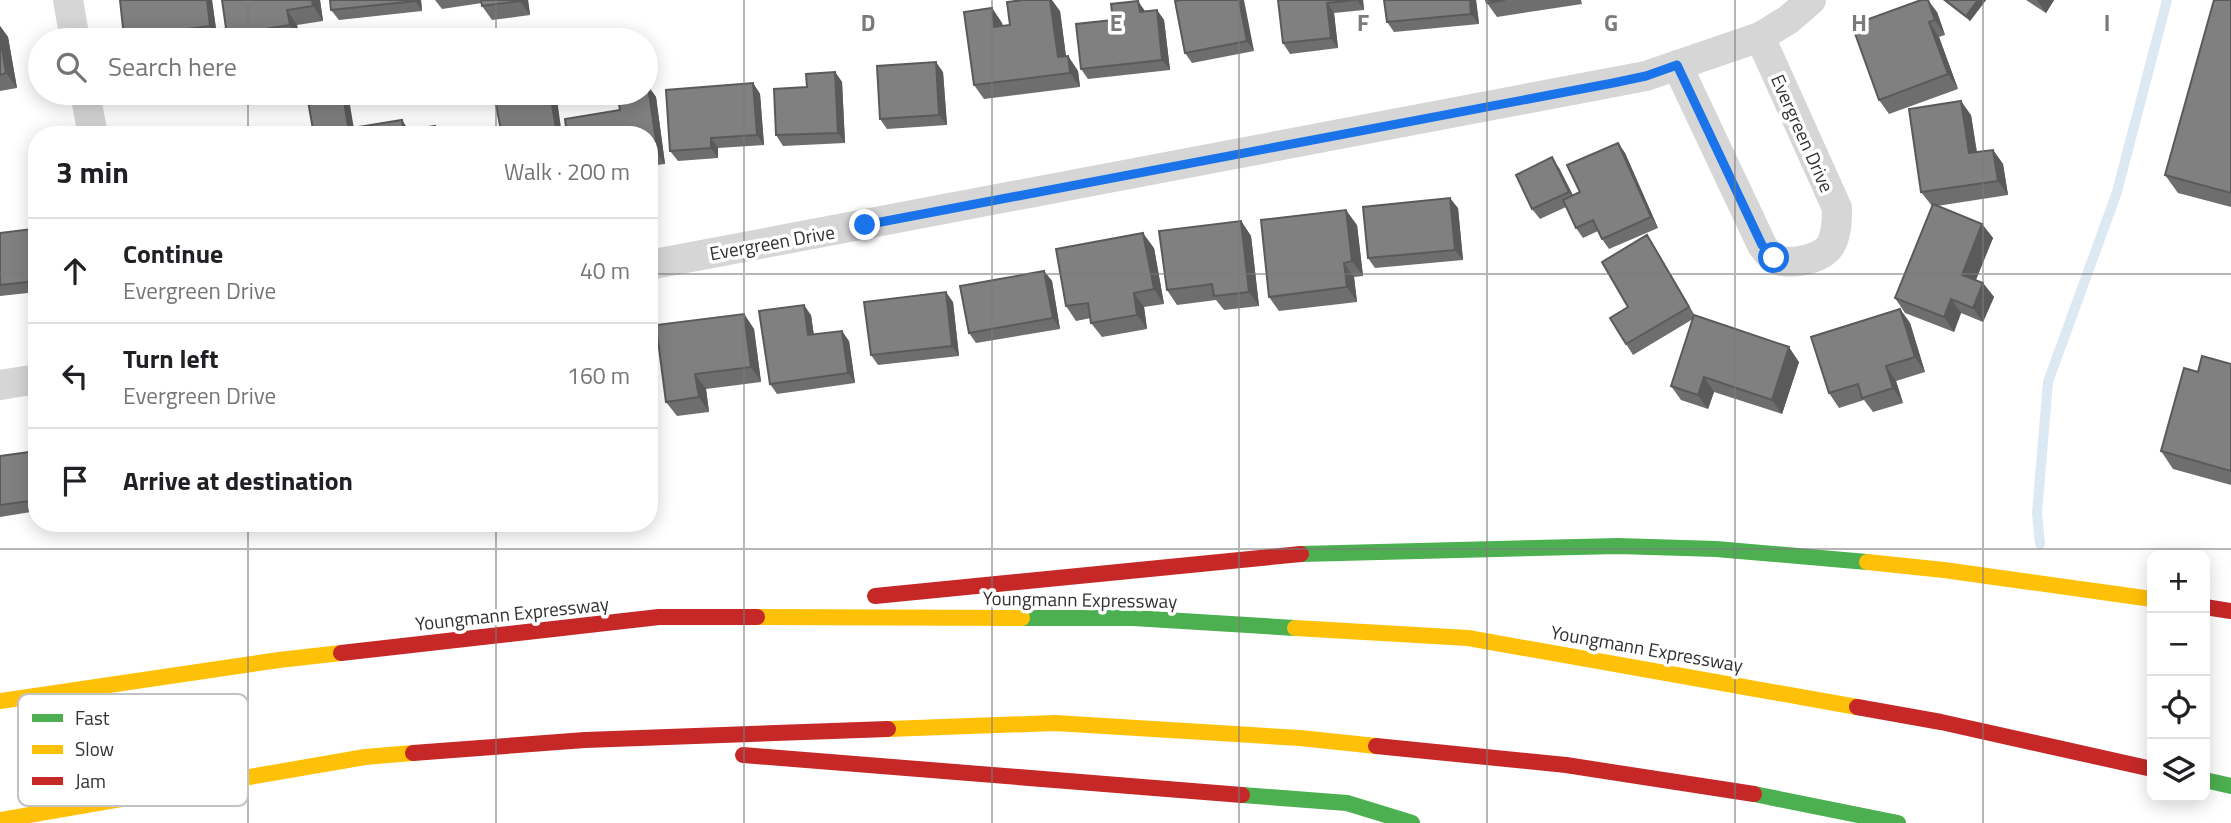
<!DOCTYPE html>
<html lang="en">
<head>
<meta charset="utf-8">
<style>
	:root { --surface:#fff; --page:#f6f6f6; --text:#202124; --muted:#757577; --line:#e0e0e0 }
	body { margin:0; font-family:"Titillium Web",sans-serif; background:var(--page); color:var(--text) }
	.controls { position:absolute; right:21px; bottom:21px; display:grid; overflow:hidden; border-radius:14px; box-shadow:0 4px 18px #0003 }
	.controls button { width:63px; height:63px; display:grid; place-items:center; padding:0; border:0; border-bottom:2px solid var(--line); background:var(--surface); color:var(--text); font:35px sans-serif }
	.stop { position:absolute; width:21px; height:21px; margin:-16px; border:5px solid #1a73e8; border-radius:50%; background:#fff }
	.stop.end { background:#1a73e8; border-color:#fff; box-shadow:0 2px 7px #0008 }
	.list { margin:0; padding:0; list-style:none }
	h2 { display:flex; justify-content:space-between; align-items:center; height:91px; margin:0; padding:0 28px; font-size:30px }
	h2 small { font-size:23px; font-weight:400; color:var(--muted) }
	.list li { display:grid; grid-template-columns:46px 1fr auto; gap:21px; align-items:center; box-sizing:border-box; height:105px; padding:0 28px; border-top:2px solid var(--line) }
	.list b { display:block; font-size:26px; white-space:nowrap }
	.list p { margin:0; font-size:23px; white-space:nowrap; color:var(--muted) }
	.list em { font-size:23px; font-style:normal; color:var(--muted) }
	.icon { flex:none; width:38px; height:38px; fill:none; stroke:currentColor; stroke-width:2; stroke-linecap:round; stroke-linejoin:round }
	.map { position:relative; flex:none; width:2231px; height:823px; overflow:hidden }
	.search { position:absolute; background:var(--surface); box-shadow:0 4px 18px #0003; left:28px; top:28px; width:630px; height:77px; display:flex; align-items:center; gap:18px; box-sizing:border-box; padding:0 24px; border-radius:38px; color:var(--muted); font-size:26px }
	.panel { position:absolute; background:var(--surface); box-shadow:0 4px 18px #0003; left:28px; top:126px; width:630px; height:406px; border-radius:28px }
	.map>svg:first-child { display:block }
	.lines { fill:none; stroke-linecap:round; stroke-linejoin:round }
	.stream { stroke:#dde9f2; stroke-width:10 }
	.street { stroke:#d6d6d6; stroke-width:30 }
	.fast { stroke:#4caf50; stroke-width:16 }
	.slow { stroke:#ffc107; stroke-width:16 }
	.jam { stroke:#c62828; stroke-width:16 }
	.wall { fill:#6e6e6e }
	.shaded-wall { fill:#5a5a5a }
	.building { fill:#808080; stroke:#5a5a5a; stroke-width:2 }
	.route { stroke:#1a73e8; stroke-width:9 }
	.grid { fill:none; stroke:#7a7a7a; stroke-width:2; stroke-opacity:0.55 }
	.labels { text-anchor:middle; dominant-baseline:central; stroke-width:7; stroke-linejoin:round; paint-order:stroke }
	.street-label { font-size:19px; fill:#323232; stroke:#fff }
	.key { fill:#fff; stroke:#c2c2c2; stroke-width:2 }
	.key-label { font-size:19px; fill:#323232 }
	.grid-label { font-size:23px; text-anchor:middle; font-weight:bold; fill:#7a7a7a; stroke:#fff; stroke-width:7; stroke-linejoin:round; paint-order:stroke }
</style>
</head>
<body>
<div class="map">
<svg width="2231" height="823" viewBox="0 0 2231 823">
	<rect width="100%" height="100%" fill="#fff"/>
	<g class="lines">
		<path class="stream" d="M2040 544 2037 513 2048 382 2117 192 2167 0"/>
		<path class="street" d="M68 0 75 40
			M1677 65 1762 245C1765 249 1769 255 1773 258 1788 266 1821 260 1830 246 1837 235 1837 220 1837 208L1760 37
			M85 93 93 135
			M649 265 1646 76 1760 37 1788 20 1811 0
			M0 385 37 379"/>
		<path class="fast" d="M1301 554 1618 546 1716 549 1867 562
			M1022 618H1133L1295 628
			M2205 780 2231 786
			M1754 794 1898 823
			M1242 795 1347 803 1412 823"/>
		<path class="slow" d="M1867 562 1944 570 2152 599
			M757 617 1022 618
			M1295 628 1468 638 1857 707
			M0 701 279 660 341 653
			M888 729 1055 723 1300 738 1376 746
			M0 820 365 757 413 753"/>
		<path class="jam" d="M875 596 1301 554
			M2205 607 2231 611
			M341 653 659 617H757
			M1857 707 1941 722 2152 769
			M1376 746 1566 765 1754 794
			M413 753 585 740 888 729
			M743 755 1242 795"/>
	</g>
	<path class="wall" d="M120 0H212L217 36 186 40H127L124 37Z
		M222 0H320L323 21 297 25 300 40H231L227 35Z
		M330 0H421L422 11 339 20 331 10Z
		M435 0H528L530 15 492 20 482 6V3L442 9Z
		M1239 0 1254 51 1192 63 1185 53Z
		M1278 0H1363L1364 10 1334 13 1338 48 1290 54 1283 43Z
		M1384 0H1476L1479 24 1394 32 1387 22Z
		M1486 0H1581L1582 4 1497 17 1487 3Z
		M1943 0H1986L1970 21Z
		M2026 0H2054L2046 13Z
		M2231 0V207L2178 193 2165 175Z
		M992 8 1002 23 1003 26 1010 25 1060 11 1066 56H1068L1078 71 1080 87 984 99 974 85Z
		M1157 10 1164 20 1170 70 1088 79 1081 69 1113 20 1145 11Z
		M1937 12 1945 35 1939 37 1958 89 1889 114 1879 100 1852 25Z
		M0 26 8 37 17 88 0 91Z
		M835 72 842 82 845 143 783 146 776 135 807 87Z
		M943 72 947 125 887 129 880 119Z
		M753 83 760 94 764 145 718 148V158L678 161 670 151Z
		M648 86 656 97 665 164 649 166V135L620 110Z
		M1971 115 1977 152 1993 150 2003 164 2008 195 1937 206 1982 224 1993 238 1976 280 1983 283 1994 297 1983 322 1961 313 1954 332 1905 313 1895 298 1932 206 1921 192Z
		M1618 143 1625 153 1658 228 1609 249 1602 239 1598 231 1583 238 1576 228 1566 207 1540 219 1532 209 1559 168 1573 195 1580 192Z
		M1458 208 1463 260 1375 268 1368 258Z
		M1241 221 1251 236 1259 306 1224 310 1216 300 1177 305 1167 290Z
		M1357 225 1363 276 1354 277 1357 302 1279 311 1269 297Z
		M32 229 37 235V292L0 296V233Z
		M1654 246 1695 316 1799 362 1782 414 1714 392 1708 409 1681 400 1671 386 1693 319 1633 355 1626 344Z
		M1154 248 1164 304 1144 307 1147 329 1102 337 1091 323V318L1076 321 1066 306Z
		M1044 271 1052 281 1060 329 976 343 969 333Z
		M953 302 959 356 878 365 871 355Z
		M1900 309 1910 323 1925 372 1896 381 1903 403 1873 412 1864 400 1839 408 1829 393Z
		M744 314 754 329 761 382 706 389 709 412 677 416 666 402Z
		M811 315 814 335 849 341 855 383 777 394 770 384Z
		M649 344 651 347 657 399 649 400Z
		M2231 364V485L2173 469 2161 451Z
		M37 451V511L0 517V456Z"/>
	<path class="shaded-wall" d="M207 0H212L217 36 210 26Z
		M312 0H320L323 21 313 6Z
		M415 0H421L422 11Z
		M520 0H528L530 15 520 1Z
		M1050 0H1052L1060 11 1068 72 1058 57Z
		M1239 0H1244L1254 51 1247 41Z
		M1357 0H1363L1364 10Z
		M1470 0H1476L1479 24 1471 14Z
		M1928 0 1937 12 1945 35 1935 20Z
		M1978 0H1986L1970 21 1966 16Z
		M2037 0H2054L2046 13Z
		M1138 1 1145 11 1140 12Z
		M1327 3 1334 13 1338 48 1331 38Z
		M992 8 1002 23 1005 41 994 27Z
		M287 10 297 25 300 40 290 25Z
		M1157 10 1164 20 1170 70 1162 60Z
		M1929 22 1939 37 1958 89 1948 74Z
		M0 26 8 37 17 88 6 73 0 37Z
		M1068 56 1078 71 1080 87 1070 73Z
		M936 62 943 72 947 125 939 115Z
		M835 72 842 82 845 143 838 133Z
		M753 83 760 94 764 145 757 135Z
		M648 86 656 97 665 164 658 154Z
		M550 93H552L557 99 562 135 557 134Z
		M343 95 350 105 355 135H351L349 132Z
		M1961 101 1971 115 1979 168 1969 153Z
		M402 120 412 135 404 131Z
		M435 126 442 135H437Z
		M711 138 718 148V158L711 148Z
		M1618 143 1625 153 1658 228 1651 217Z
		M1993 150 2003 164 2008 195 1998 181Z
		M1552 157 1559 168 1576 202 1569 192Z
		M1450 198 1458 208 1463 260 1455 250Z
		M1346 210 1357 225 1363 276 1352 261Z
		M1241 221 1251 236 1259 306 1249 292Z
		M1982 224 1993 238 1972 289 1962 275Z
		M32 229 37 235V269Z
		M1143 233 1154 248 1164 304 1154 289Z
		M1647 235 1654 246 1696 318 1689 307Z
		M1344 263 1354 277 1357 302 1347 287Z
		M1044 271 1052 281 1060 329 1053 318Z
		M1983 283 1994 297 1983 322 1973 308Z
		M946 292 953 302 959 356 952 346Z
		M1134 293 1144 307 1147 329 1137 315Z
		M1951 299 1961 313 1954 332 1944 317Z
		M804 305 811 315 815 346 808 335Z
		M1900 309 1910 323 1925 372 1915 357Z
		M744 314 754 329 761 382 751 367Z
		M842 331 849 341 855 383 848 373Z
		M649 344 651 347 657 399 650 388Z
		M1789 347 1799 362 1782 414 1772 400Z
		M1886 366 1896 381 1903 403 1893 388Z
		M695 374 706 389 709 412 699 397Z
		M1704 377 1714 392 1708 409 1698 395Z"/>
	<path class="building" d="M120 0H207L210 26 124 37Z
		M222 0H312L313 6 287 10 290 25 227 35Z
		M330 0H415V1L331 10Z
		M481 0H520V1L482 6Z
		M1023 0H1050L1058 57 1068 56 1070 73 974 85 964 12 992 8 994 27 1010 25 1007 2Z
		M1182 0H1239L1247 41 1185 53 1175 1Z
		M1278 0H1357L1327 3 1331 38 1283 43Z
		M1384 0H1470L1471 14 1387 22Z
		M1486 0H1505L1487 3Z
		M1921 0H1928L1935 20 1929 22 1948 74 1879 100 1852 25Z
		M1945 0H1978L1966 16Z
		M2214 0H2231V193L2165 175Z
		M1138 1 1140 12 1157 10 1162 60 1081 69 1076 24 1113 20 1111 4Z
		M0 37 6 73 0 75Z
		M936 62 939 115 880 119 877 66Z
		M835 72 838 133 776 135 774 89 807 87 806 74Z
		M753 83 757 135 711 138V148L670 151 666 90Z
		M648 86 658 154 649 155V135H567L565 119 620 110 617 93H646V87Z
		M535 93H550L557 134 476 135 501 131 496 104 536 99Z
		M343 95 349 132 335 135H314L308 101Z
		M1961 101 1969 153 1993 150 1998 181 1921 192 1909 109Z
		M402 120 404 131 435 126 437 135H354L352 128Z
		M1618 143 1651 217 1602 239 1593 220 1576 228 1563 200 1580 192 1567 165Z
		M1552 157 1569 192 1532 209 1516 175Z
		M1450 198 1455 250 1368 258 1363 207Z
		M1933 204 1982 224 1962 275 1983 283 1973 308 1951 299 1944 317 1895 298Z
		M1346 210 1352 261 1344 263 1347 287 1269 297 1261 220Z
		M1241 221 1249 292 1214 296 1212 284 1167 290 1159 231Z
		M32 229 37 269V281L0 285V233Z
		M1143 233 1154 289 1134 293 1137 315 1091 323 1088 303 1066 306 1056 249Z
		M1647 235 1689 307 1626 344 1610 318 1628 307 1602 262Z
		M1044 271 1053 318 969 333 960 286Z
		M946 292 952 346 871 355 864 302Z
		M804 305 808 335 842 331 848 373 770 384 759 311Z
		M1900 309 1915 357 1886 366 1893 388 1862 398 1858 384 1829 393 1811 337Z
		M744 314 751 367 695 374 699 397 666 402 656 325Z
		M1694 315 1789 347 1772 400 1704 377 1698 395 1671 386Z
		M2202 356 2231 364V471L2161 451 2184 368 2198 372Z
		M37 451V500L0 505V456Z"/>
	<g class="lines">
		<path class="route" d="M865 225 1613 83 1646 76 1677 65 1762 245 1774 258"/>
	</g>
	<path class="grid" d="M248 0V40M496 0V40M744 0V823M992 0V823M1239 0V823M1487 0V823M1735 0V823M1983 0V823M248 93V135M496 93V135M0 274H37M649 274H2231M248 523V823M496 523V823M0 549H2231"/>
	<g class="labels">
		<g class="street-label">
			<text transform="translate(1803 133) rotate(66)">Evergreen Drive</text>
			<text transform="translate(772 242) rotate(-10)">Evergreen Drive</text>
			<text transform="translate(1080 599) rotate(1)">Youngmann Expressway</text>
			<text transform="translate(512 613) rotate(-6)">Youngmann Expressway</text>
			<text transform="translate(1647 648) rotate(10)">Youngmann Expressway</text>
		</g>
	</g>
	<rect x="18" y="694" width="230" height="112" rx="10" class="key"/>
	<rect x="32" y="714" width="31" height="8" fill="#4caf50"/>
	<rect x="32" y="745" width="31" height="9" fill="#ffc107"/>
	<rect x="32" y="777" width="31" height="8" fill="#c62828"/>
	<g class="key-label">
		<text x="75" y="725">Fast</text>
		<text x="75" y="756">Slow</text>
		<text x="75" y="788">Jam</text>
	</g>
	<g class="grid-label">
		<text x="868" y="31">D</text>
		<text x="1116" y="31">E</text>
		<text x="1363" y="31">F</text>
		<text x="1611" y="31">G</text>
		<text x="1859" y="31">H</text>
		<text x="2107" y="31">I</text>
	</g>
</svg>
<div class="controls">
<button>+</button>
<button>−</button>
<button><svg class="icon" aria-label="locate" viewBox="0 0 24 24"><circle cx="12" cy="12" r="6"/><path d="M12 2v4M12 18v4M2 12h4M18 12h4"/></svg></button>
<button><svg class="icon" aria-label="layers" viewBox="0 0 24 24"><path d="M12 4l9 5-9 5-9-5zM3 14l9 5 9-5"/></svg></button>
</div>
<div class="stop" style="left:1774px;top:258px"></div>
<div class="stop end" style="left:865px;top:225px"></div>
<div class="search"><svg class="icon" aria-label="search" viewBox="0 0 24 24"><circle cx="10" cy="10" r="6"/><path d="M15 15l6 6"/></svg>Search here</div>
<section class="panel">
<h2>3 min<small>Walk · 200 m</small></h2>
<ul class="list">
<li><svg class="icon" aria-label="ahead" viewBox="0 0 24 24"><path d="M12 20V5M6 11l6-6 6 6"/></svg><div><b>Continue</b><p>Evergreen Drive</p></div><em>40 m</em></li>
<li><svg class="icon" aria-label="left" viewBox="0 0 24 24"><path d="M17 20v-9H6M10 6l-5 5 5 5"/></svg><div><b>Turn left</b><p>Evergreen Drive</p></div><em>160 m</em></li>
<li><svg class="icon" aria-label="arrive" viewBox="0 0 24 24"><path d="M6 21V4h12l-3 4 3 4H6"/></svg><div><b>Arrive at destination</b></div></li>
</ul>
</section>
</div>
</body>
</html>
